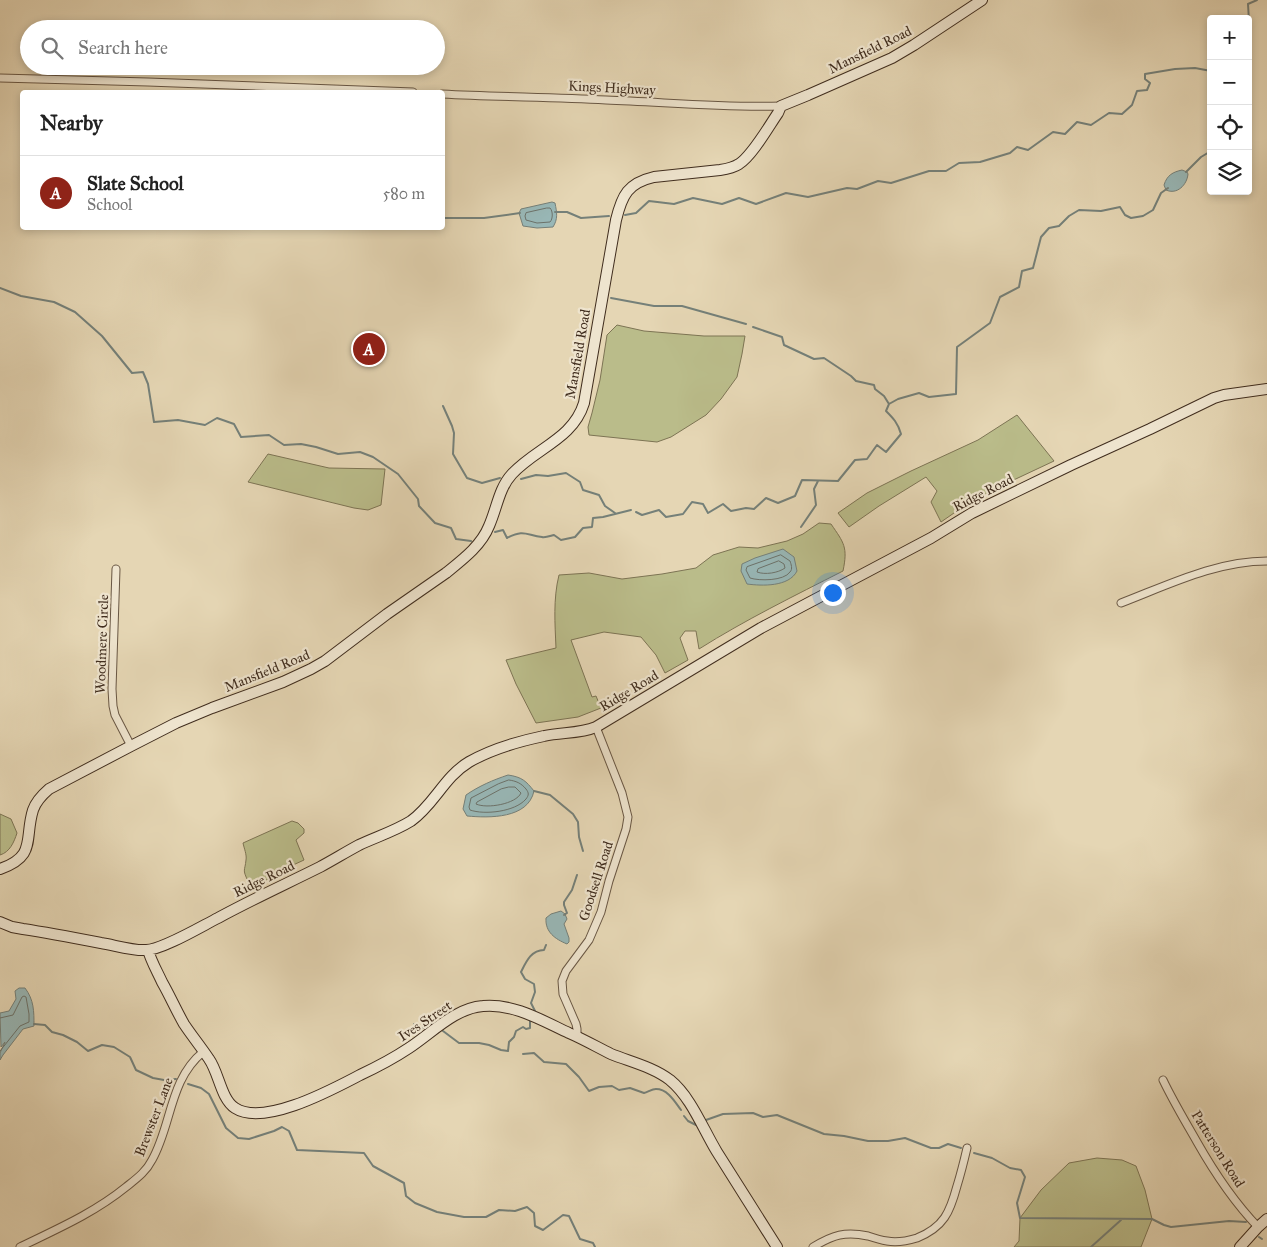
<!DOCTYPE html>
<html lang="en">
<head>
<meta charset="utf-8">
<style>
	:root { --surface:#fff; --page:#f2f2f2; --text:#222; --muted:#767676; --line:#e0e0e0; --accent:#8f2418 }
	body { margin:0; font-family:"IM FELL Great Primer",serif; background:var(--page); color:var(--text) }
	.controls { position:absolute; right:15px; top:15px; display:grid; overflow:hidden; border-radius:5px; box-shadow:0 2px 8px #0003 }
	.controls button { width:45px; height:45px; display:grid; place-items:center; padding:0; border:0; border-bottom:1px solid var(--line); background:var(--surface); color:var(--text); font:25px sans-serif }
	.you { position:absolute; left:832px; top:592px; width:18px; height:18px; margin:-12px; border:4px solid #fff; border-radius:50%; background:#1a73e8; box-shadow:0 0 0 8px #1a73e833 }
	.badge { display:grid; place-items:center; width:32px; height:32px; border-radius:50%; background:var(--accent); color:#fff; font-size:16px; font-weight:700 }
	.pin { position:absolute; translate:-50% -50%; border:2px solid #fff; box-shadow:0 1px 5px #0006 }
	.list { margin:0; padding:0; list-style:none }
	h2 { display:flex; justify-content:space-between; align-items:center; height:65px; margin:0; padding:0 20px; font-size:21px }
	h2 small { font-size:16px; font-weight:400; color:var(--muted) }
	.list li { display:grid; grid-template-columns:32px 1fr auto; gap:15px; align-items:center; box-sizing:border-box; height:75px; padding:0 20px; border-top:1px solid var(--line) }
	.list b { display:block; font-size:19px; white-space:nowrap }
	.list p { margin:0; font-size:16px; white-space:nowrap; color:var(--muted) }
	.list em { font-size:16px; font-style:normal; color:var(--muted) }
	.icon { flex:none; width:28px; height:28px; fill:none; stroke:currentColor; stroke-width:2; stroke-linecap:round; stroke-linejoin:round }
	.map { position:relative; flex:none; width:1267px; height:1247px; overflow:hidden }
	.search { position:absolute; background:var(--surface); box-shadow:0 2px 8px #0003; left:20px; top:20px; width:425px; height:55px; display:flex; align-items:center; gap:12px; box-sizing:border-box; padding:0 18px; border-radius:28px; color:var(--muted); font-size:19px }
	.panel { position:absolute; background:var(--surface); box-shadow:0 2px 8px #0003; left:20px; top:90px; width:425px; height:140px; border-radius:5px }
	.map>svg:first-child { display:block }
	.green { fill:#babc8a; stroke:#7d7454 }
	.water { fill:#98b7b6; stroke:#758079 }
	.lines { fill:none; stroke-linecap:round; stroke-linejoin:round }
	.shore { stroke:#6c726a; stroke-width:1 }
	.stream { stroke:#758079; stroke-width:2 }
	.street-casing { stroke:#695744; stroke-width:9 }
	.secondary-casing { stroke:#402d1e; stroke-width:12 }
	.street { stroke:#eee4ce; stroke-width:7 }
	.secondary { stroke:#eee4ce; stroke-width:10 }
	.labels { text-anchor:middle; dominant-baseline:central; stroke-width:4.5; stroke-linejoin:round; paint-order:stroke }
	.street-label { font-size:14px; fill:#402d1e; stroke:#eee4ce }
</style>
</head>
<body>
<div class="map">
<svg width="1267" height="1247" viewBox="0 0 1267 1247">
	<rect width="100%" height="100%" fill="#e5d6b4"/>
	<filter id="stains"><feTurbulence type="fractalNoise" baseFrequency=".004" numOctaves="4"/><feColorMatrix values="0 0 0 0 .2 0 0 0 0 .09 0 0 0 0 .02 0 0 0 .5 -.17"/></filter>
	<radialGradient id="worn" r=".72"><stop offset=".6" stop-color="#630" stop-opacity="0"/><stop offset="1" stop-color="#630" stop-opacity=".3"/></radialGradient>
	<path class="green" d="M617 325 644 331 704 336H745L742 354 737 377 721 399 706 415 671 437 657 442 589 435 588 427 592 413 600 380 607 335Z
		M1017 415 1054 461 1003 485 967 504 941 522 931 502 937 491 926 477 879 506 849 527 838 513 867 493 911 471 978 440Z
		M268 454 329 468 385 469 381 505 368 510 354 508 248 482Z
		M819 523 831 524C844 543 848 547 843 571 794 596 745 620 699 649L696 631H685L680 638 688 660 665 673 656 655 641 637 604 632 571 640 592 697 596 696 601 708 578 717 536 723 516 684 506 660 556 648C555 624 553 599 559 575L589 573 622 579 662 574 696 568 713 555 739 547 758 548 787 541 803 534Z
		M0 814 11 819 17 833C14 842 10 852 0 855Z
		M292 821 298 823 304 829V833L296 840 304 860 280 871 276 876 257 884 248 881C242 869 245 871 246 860 247 855 244 848 243 843Z
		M1097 1158 1122 1160 1136 1166 1145 1190 1152 1219 1141 1247H1014L1019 1241 1020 1218 1041 1190 1069 1163Z"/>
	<path class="water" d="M1182 170 1187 172 1188 174C1187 185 1177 195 1166 190L1164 185C1167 175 1173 172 1182 170Z
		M552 202 555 203C557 213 558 219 553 227L537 228 523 226 519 213 521 209Z
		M783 549 794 557 797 571C789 587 762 586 747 584L741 571 742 564 755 558Z
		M508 775C522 777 526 781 534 791 528 819 489 818 467 816L463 809 466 795C479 786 493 780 508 775Z
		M561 911 565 914 567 919 564 924 569 938V942L567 944C555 939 545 932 546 918L551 914Z
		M19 988H25C34 1000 34 1011 34 1026L23 1029 3 1055 0 1060V1053L5 1042 1 1047 0 1013 9 1011 16 999 15 991Z"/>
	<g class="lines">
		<path class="shore" d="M547 208H550C553 211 553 219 550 222L537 223 526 220 525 216 526 213Z
			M781 555 790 561C791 564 793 569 790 572 784 581 759 581 750 578L746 570 747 567Z
			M779 561 784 564 785 568C778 573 765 575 757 572L758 569Z
			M509 780C516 781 521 783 526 789 529 793 529 795 526 799 515 812 484 815 470 810L469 807 471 798 498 784Z
			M509 787H515L521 793C516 804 487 809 476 804L477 802 501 789Z
			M0 1018 13 1015 22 997 24 996 26 997 29 1014V1022L20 1026 0 1051"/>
		<path class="stream" d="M1248 24 1249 21 1248 4 1257 0
			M1186 172 1201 157 1211 151
			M555 212H567L581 218 609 216
			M625 215 636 213 649 201 674 204 693 198 722 204 739 198 756 204 786 193 808 197 847 188 857 189 878 181 891 183 929 171H946L959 163 980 162 1010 153 1017 147 1028 150 1053 132 1065 134 1077 122 1091 125 1109 113 1122 114 1132 105 1137 91 1147 90 1150 83 1145 79V74L1175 69 1195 68 1211 71
			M442 218H484L520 213
			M0 288 21 296 54 302 75 312 102 336 132 373 143 372 148 384 154 422 178 420 205 425 217 418 234 424 241 437 269 435 284 445 301 444 316 447 338 454 360 452 373 457 398 474 418 499 419 506 435 523 451 528 456 539 471 541
			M611 298 654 306H682L746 324
			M753 327 782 337 784 345 814 359 824 358 851 376 856 381 874 385 875 389 884 396 889 404
			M443 406 452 426 454 433 453 454 467 478 482 483 500 478
			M521 479 536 475 548 476 566 473 580 482 583 490 599 495 605 506 615 513
			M636 512 642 515 659 510 666 517 683 514 692 502 703 504 708 513 723 504 731 511 746 508 754 509 766 498 778 503 795 496 802 480 838 481 855 460 867 459 877 445 886 452 901 434C898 423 893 418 886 411L889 404 898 399 919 393 929 397 956 394 957 347 990 323 1000 297 1019 287 1022 271 1033 268 1041 237 1049 228 1059 226 1069 216 1079 210 1101 211 1120 207 1125 215 1131 218 1143 216 1153 210 1161 193 1168 188
			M801 527 816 505 814 489 818 481
			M495 532 503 530 507 538C524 529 526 535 542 537 545 538 550 536 554 535L561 540 575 537 583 528 592 527 593 518 603 517 631 510
			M534 791 550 795 573 814 578 822 579 837 583 851
			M564 915 567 913 564 905V902L572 890 577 875
			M535 1011 531 1003 535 992 534 984 525 979 521 972C526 962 531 950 544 950L546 945
			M34 1024 45 1025 52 1032 63 1035 77 1042 88 1051 102 1045 114 1047 130 1057 136 1070 153 1078 164 1080 176 1079
			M414 1024 420 1027 425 1028 434 1022 436 1024
			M443 1031 459 1043H479L489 1045 501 1050 508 1051 509 1042 514 1037 516 1031 523 1027 526 1029 530 1028V1020
			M523 1054 534 1053 544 1062 566 1064 579 1077 589 1091 599 1087 612 1086 619 1090 630 1088 644 1093C648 1092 652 1089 656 1089 668 1089 675 1102 681 1110
			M188 1084 201 1088 209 1094 226 1128 238 1138 249 1139 274 1131 282 1127 289 1131 297 1150 364 1153 373 1166 404 1183 406 1196 415 1203 437 1212 464 1217H486L499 1210 515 1211 527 1207 534 1213 535 1226 543 1230 563 1215 569 1216 580 1239 593 1243 595 1247
			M684 1116 688 1121 696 1125
			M706 1120 723 1114 753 1113 763 1117 777 1115 824 1134 844 1136 868 1141H888L905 1138 931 1148H939L948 1144 961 1148
			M974 1153 992 1158 1010 1168 1021 1170 1025 1177 1017 1203 1020 1218 1152 1219 1164 1225 1171 1227 1229 1221 1246 1222
			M1259 1237 1262 1239
			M1091 1247 1121 1220"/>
		<g class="street-casing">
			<path id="street" d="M0 78 148 82 413 92
				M442 94C497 97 551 97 606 100 664 102 722 108 781 106
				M116 569 112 689 113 706 115 715 131 746
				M1121 603C1168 585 1216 561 1267 561
				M577 1036V1029L576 1024 563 994 562 981 566 971 589 940 601 912 609 881 626 829 628 817 622 793 596 727
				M1163 1080C1173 1101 1185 1121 1197 1142 1214 1172 1234 1202 1258 1227
				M20 1247C57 1229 94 1213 126 1187 136 1179 146 1172 152 1160 172 1125 169 1080 203 1052
				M813 1247C833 1235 845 1231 868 1236 874 1238 880 1240 887 1241 897 1243 907 1241 917 1238 944 1227 950 1212 957 1186 961 1173 964 1161 967 1148"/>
		</g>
		<g class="secondary-casing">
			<path id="secondary" d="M0 869C37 856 24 839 33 810 36 801 42 795 49 789L131 746 176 723 212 708 283 682 311 669 325 661 387 614 446 573C462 560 481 546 489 526 497 508 499 488 512 474 536 448 573 439 584 403L616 220C622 195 628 183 654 177L720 170C727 169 733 168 739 164 752 156 769 126 778 113L781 106 808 95 892 58 914 45 982 0
				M0 922 12 927 23 929C49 933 75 938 101 943 114 945 133 951 146 950 162 950 202 926 218 918 251 900 286 884 320 867 333 860 346 852 359 845 376 837 395 831 411 821 434 805 444 777 469 762 490 750 520 741 544 736 561 732 580 734 596 727L761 628 931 538 972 513 1071 465 1150 429 1214 398 1224 395 1267 389
				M148 950C151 961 157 971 162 982 170 996 176 1010 184 1024 192 1036 201 1047 209 1059 219 1073 221 1099 235 1108 264 1127 333 1089 360 1075 377 1067 394 1058 409 1048 432 1033 455 1008 483 1006 513 1003 543 1021 569 1033 583 1039 597 1047 611 1054 631 1062 653 1067 670 1080 691 1097 703 1129 717 1152 737 1184 757 1215 777 1247
				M1240 1247 1258 1227 1267 1219"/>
		</g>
		<use href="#street" class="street"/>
		<use href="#secondary" class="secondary"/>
	</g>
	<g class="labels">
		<g class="street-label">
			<text transform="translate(870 50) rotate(-26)">Mansfield Road</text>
			<text transform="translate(612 88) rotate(3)">Kings Highway</text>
			<text transform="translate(578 354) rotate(-80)">Mansfield Road</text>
			<text transform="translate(983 493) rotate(-27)">Ridge Road</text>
			<text transform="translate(102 644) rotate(-88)">Woodmere Circle</text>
			<text transform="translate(267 671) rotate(-22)">Mansfield Road</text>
			<text transform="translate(629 691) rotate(-31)">Ridge Road</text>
			<text transform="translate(264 879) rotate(-26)">Ridge Road</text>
			<text transform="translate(596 881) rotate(-72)">Goodsell Road</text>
			<text transform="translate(425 1021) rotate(-34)">Ives Street</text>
			<text transform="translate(154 1117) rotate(-69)">Brewster Lane</text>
			<text transform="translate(1218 1149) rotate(58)">Patterson Road</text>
		</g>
	</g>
	<rect width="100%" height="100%" filter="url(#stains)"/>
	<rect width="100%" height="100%" fill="url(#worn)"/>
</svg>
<div class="controls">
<button>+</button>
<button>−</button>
<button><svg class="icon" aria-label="locate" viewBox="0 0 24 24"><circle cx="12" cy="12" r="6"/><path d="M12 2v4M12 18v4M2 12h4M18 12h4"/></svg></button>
<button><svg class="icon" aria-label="layers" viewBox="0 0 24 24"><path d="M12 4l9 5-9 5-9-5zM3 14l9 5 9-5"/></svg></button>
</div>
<div class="you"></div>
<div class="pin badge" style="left:369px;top:349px">A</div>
<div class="search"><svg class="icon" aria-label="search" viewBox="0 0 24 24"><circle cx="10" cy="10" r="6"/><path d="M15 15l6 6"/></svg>Search here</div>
<section class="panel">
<h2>Nearby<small></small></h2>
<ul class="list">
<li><span class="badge">A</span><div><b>Slate School</b><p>School</p></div><em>580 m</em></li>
</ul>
</section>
</div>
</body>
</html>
